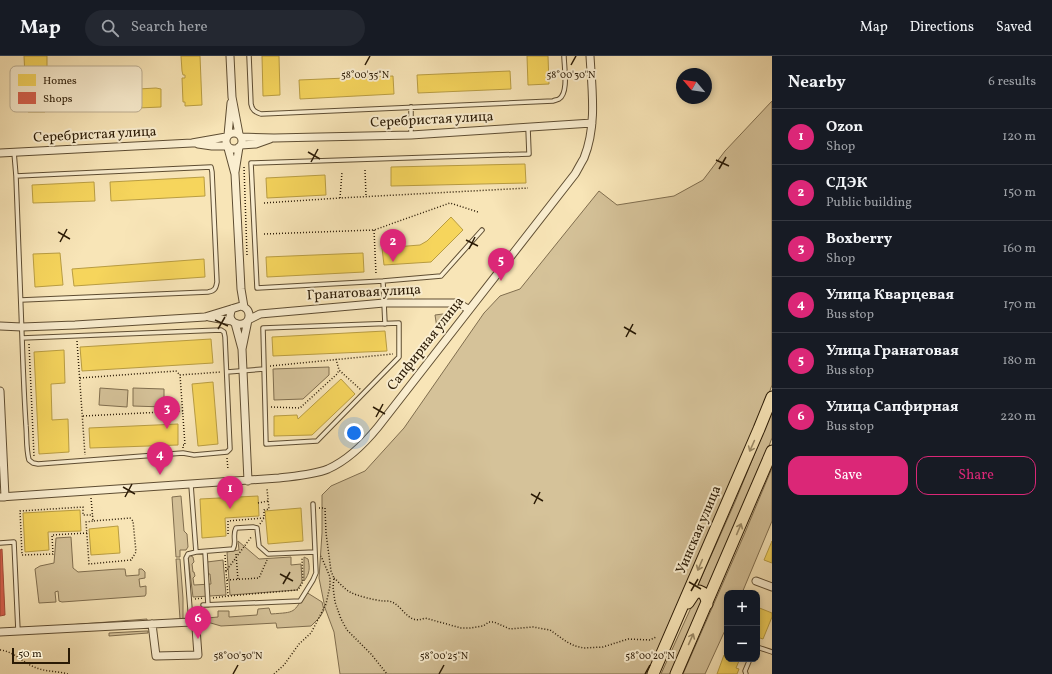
<!DOCTYPE html>
<html lang="en">
<head>
<meta charset="utf-8">
<style>
	:root { --surface:#171b24; --page:#242831; --text:#f1f3f6; --muted:#9ea1a6; --line:#363941; --accent:#db2777 }
	body { margin:0; font-family:Vollkorn,serif; background:var(--page); color:var(--text) }
	.controls { position:absolute; right:12px; bottom:12px; display:grid; overflow:hidden; border-radius:8px; box-shadow:0 2px 6px #0003 }
	.controls button { width:36px; height:36px; display:grid; place-items:center; padding:0; border:0; border-bottom:1px solid var(--line); background:var(--surface); color:var(--text); font:20px sans-serif }
	.compass { position:absolute; left:676px; top:12px; width:36px; height:36px; border-radius:50%; background:var(--surface); box-shadow:0 2px 6px #0003; rotate:299deg }
	.scale { position:absolute; left:12px; bottom:10px; width:58px; box-sizing:border-box; padding-left:4px; border:2px solid #2a1a05; border-top:0; font-size:11px; line-height:14px; white-space:nowrap; color:#2a1a05; -webkit-text-stroke:3px #faeed0; paint-order:stroke }
	.you { position:absolute; left:354px; top:377px; width:14px; height:14px; margin:-10px; border:3px solid #fff; border-radius:50%; background:#1a73e8; box-shadow:0 0 0 6px #1a73e833 }
	.badge { display:grid; place-items:center; width:26px; height:26px; border-radius:50%; background:var(--accent); color:#fff; font-size:13px; font-weight:700 }
	.pin { position:absolute; translate:-50% -33px; filter:drop-shadow(0 1px 2px #0008) }
	.pin::after { content:''; position:absolute; top:21px; width:14px; height:12px; background:inherit; clip-path:polygon(0 0,100% 0,50% 100%) }
	.list { margin:0; padding:0; list-style:none }
	h2 { display:flex; justify-content:space-between; align-items:center; height:52px; margin:0; padding:0 16px; font-size:17px }
	h2 small { font-size:13px; font-weight:400; color:var(--muted) }
	.list li { display:grid; grid-template-columns:26px 1fr auto; gap:12px; align-items:center; box-sizing:border-box; height:56px; padding:0 16px; border-top:1px solid var(--line) }
	.list b { display:block; font-size:15px; white-space:nowrap }
	.list p { margin:0; font-size:13px; white-space:nowrap; color:var(--muted) }
	.list em { font-size:13px; font-style:normal; color:var(--muted) }
	.actions { display:flex; gap:8px; padding:12px 16px }
	.actions a { flex:1; padding:9px 0; border:1px solid var(--accent); border-radius:12px; text-align:center; font-size:14px; color:var(--accent) }
	.actions .main { background:var(--accent); color:#fff }
	.icon { flex:none; width:22px; height:22px; fill:none; stroke:currentColor; stroke-width:2; stroke-linecap:round; stroke-linejoin:round }
	.map { position:relative; flex:none; width:772px; height:618px; overflow:hidden }
	header { display:flex; align-items:center; gap:24px; box-sizing:border-box; height:56px; padding:0 20px; background:var(--surface); border-bottom:1px solid var(--line) }
	header strong { font-size:19px }
	nav { display:flex; gap:22px; margin-inline-start:auto; font-size:14px }
	.search { width:280px; height:36px; background:var(--page); display:flex; align-items:center; gap:10px; box-sizing:border-box; padding:0 14px; border-radius:22px; color:var(--muted); font-size:15px }
	main { display:flex }
	aside { flex:1; background:var(--surface) }
	.map>svg:first-child { display:block }
	.green { fill:#d5c299; stroke:#806e4f }
	.homes { fill:#f6d55c; stroke:#b99d42 }
	.shops { fill:#d6604d; stroke:#a24b37 }
	.lines { fill:none; stroke-linecap:round; stroke-linejoin:round }
	.lane-casing { stroke:#5e4d32; stroke-width:5.5 }
	.street-casing { stroke:#5e4d32; stroke-width:9 }
	.primary-casing { stroke:#2a1a05; stroke-width:13 }
	.path { stroke:#2a1a05; stroke-width:1.5; stroke-dasharray:1 2; stroke-linecap:butt }
	.lane { stroke:#faeed0; stroke-width:3.5 }
	.street { stroke:#faeed0; stroke-width:7 }
	.primary { stroke:#f8e5b7; stroke-width:11 }
	.oneway { stroke:#9b8a67 }
	.ticks { fill:none; stroke:#2a1a05; stroke-width:1.5 }
	.labels { text-anchor:middle; dominant-baseline:central; stroke-width:4; stroke-linejoin:round; paint-order:stroke }
	.street-label { font-size:14px; fill:#2a1a05; stroke:#faeed0 }
	.key { fill:#faeed0; stroke:#bcae93; stroke-width:1 }
	.key-label { font-size:11px; fill:#2a1a05 }
	.ticks-label { font-size:10px; text-anchor:middle; fill:#2a1a05; stroke:#faeed0; stroke-width:4; stroke-linejoin:round; paint-order:stroke }
</style>
</head>
<body>
<header>
<strong>Map</strong>
<div class="search"><svg class="icon" aria-label="search" viewBox="0 0 24 24"><circle cx="10" cy="10" r="6"/><path d="M15 15l6 6"/></svg>Search here</div>
<nav><a>Map</a><a>Directions</a><a>Saved</a></nav>
</header>
<main>
<div class="map">
<svg width="772" height="618" viewBox="0 0 772 618">
	<rect width="100%" height="100%" fill="#f8e5b7"/>
	<filter id="stains"><feTurbulence type="fractalNoise" baseFrequency=".005" numOctaves="4"/><feColorMatrix values="0 0 0 0 .2 0 0 0 0 .09 0 0 0 0 .02 0 0 0 .5 -.17"/></filter>
	<radialGradient id="worn" r=".72"><stop offset=".6" stop-color="#630" stop-opacity="0"/><stop offset="1" stop-color="#630" stop-opacity=".3"/></radialGradient>
	<path class="green" d="M772 45V329L758 368 648 618H340L334 576 325 552 319 522 322 477V439L331 430 365 415 404 372 484 257 500 240 520 233 599 135 617 149 674 140 703 124 725 95Z
		M443 258 446 260 437 272 435 259Z
		M329 311V319L303 343 274 344 273 313Z
		M100 332 128 334 127 351 99 349Z
		M133 332 164 333V351L133 350Z
		M772 355V382L744 453 708 532 698 529 735 446Z
		M772 412V465L742 537H727V570L705 618H683L744 479Z
		M181 440 184 475 187 478 188 491 186 494H180V501H176L172 441Z
		M71 481 73 512 78 516 119 513H125L126 520 139 519V513H142L145 516V522L139 523 140 531 146 530V538L145 540 62 546 59 545 58 535 55 536 56 546 39 547 35 513 40 510 54 507 56 482Z
		M238 485 259 503 291 501V509L301 508 302 526 297 534 230 539 227 496 239 494Z
		M189 499 193 501 194 506 192 508 193 516H194L195 520 193 522 194 529 211 528 210 518H207V506L223 504 226 539 193 541 188 501Z
		M304 501 308 503C310 512 310 517 304 525Z
		M176 503H180L183 542V564L55 570 147 563V565L180 563Z
		M306 536 322 546 324 554 320 561 311 570 277 572 276 567 221 570 197 563 218 561V555H229V561L257 559 258 553 269 552 271 558C296 556 293 558 306 536Z
		M698 542 702 544 671 618H661L694 545Z
		M146 575H148V577L109 580V577Z"/>
	<path class="homes" d="M24 0H47V13H44L45 56H28V53H26V29H28V25H26L25 21Z
		M181 0H200L202 49 185 50V46H183L182 22H185V19H183L182 15Z
		M262 0H279L280 39 263 40Z
		M527 0H548L549 28 528 29Z
		M510 15 511 33 418 37 417 19Z
		M393 20 394 38 300 43 299 24Z
		M156 32 161 33V51L68 55 67 37Z
		M525 108 526 127 391 130V111Z
		M325 119 326 139 267 142 266 122Z
		M204 121 205 140 111 145 110 126Z
		M94 126 95 145 33 147 32 129Z
		M451 161 463 174 431 206 384 209 382 192 420 189 427 185Z
		M60 197 63 229 35 231 33 198Z
		M363 197 364 216 267 221 266 201Z
		M204 203 205 221 74 230 72 213Z
		M385 275 387 295 273 300 272 281Z
		M211 283 213 307 82 315 80 291Z
		M64 294 65 327 51 328 52 364 68 363 69 396 39 398 34 296Z
		M341 323 355 338 312 379 274 380V360L297 359 298 363Z
		M213 326 218 388 198 390 192 328Z
		M178 368V389L90 392 89 372Z
		M258 440 259 460 225 462 226 480 202 482 200 443Z
		M301 452 303 485 268 488 265 455Z
		M80 454 81 475 48 476 49 494 25 496 23 457Z
		M118 470 120 497 91 499 89 473Z
		M772 485V507L764 504Z
		M757 551 772 557V561L763 583 757 581Z
		M724 599 727 600V603H734L739 605 736 612 739 613 737 618H717Z"/>
	<path class="shops" d="M2 493 5 559 0 560V494Z"/>
	<g class="lines">
		<g class="lane-casing">
			<path id="lane" d="M249 0 251 48C252 54 255 56 261 58L553 45C555 44 557 44 559 43 569 37 564 10 564 0
				M411 51V79
				M14 96 16 120 22 280C23 310 24 340 26 370 27 381 26 393 29 404L33 407 38 408 183 397 194 399 227 396 230 393 225 281 224 276 221 274 22 282
				M16 120 211 111 212 116 217 226C216 232 215 235 208 236L21 244
				M482 174 441 220 383 225 257 232 251 107 529 98 528 72
				M383 225 385 268
				M399 267V301L317 385 266 388 263 272Z
				M227 316 264 313
				M0 487 14 486 18 575
				M196 496 233 493C237 487 232 479 236 472L253 471 257 472 259 490 268 498 315 496
				M205 496 208 549
				M203 549 300 545 313 524 316 517 313 448
				M191 566 186 502 188 498 196 496 191 429
				M757 591 772 596
				M746 618 745 615 750 603"/>
		</g>
		<g class="street-casing">
			<path id="street" d="M230 0 232 41 239 78
				M226 85a8 8 0 1 1 16 0a8 8 0 1 1-16 0Z
				M228 79 231 47
				M241 81 274 82 411 79 592 67
				M198 88 212 90H226
				M241 89 256 88 270 83
				M228 92 235 118 241 233 244 251
				M0 97 192 87 226 81
				M235 116 239 91
				M209 261 232 265
				M235 267 242 293 248 425
				M0 270 22 271 75 269 205 261 241 250C245 251 249 254 249 259 250 274 223 270 232 253
				M242 293 248 264 260 258 384 247H458L468 253
				M0 335 5 441
				M0 441 279 422C295 420 313 419 328 413 348 404 365 387 378 371L575 118C578 113 581 107 584 102 597 70 592 34 590 0
				M756 525 772 531
				M0 576 191 566 196 572 198 599 156 600 152 568"/>
		</g>
		<g class="primary-casing">
			<path id="primary" d="M688 547 694 538 699 535C705 537 707 542 707 548
				M653 618 759 373 772 341
				M676 618 772 395"/>
		</g>
		<path class="path" d="M244 111 247 199
			M365 114 366 140
			M340 142 342 116
			M264 147 340 142 528 132
			M374 174 376 218
			M264 178 374 174 450 147 478 156
			M77 285 85 399
			M29 288 34 400
			M336 303 339 314 361 334
			M270 310 393 298
			M80 322 176 315 180 319
			M271 351 300 352 337 318 339 314
			M83 360 183 355
			M183 392V389H185L180 319 221 316
			M227 402 228 414
			M91 442 93 465 130 462 133 465 136 496 131 504 89 508 86 466 93 465
			M258 447 268 445
			M319 452H325L326 477 331 515 334 522 333 531 335 546 341 563 347 574 371 598 387 618
			M260 468 264 462
			M87 477 52 479 53 498 22 499 20 455 83 451V459H93
			M228 478V465L264 462V454L269 453 267 433
			M236 498 238 524
			M225 499 226 515
			M334 522C339 526 344 533 350 536 357 540 374 544 383 545 385 545 387 545 389 545 403 548 407 570 425 562L461 572H470L483 570 489 566H494L510 573 533 571 550 574 567 586 575 590 584 592 603 591 628 583 650 584 656 581
			M227 524 259 522 267 504
			M228 540 298 534 303 526 302 502
			M213 542 228 540 226 515 252 480
			M195 543 203 542
			M0 594C14 595 24 608 37 612 47 616 58 615 68 618
			M274 618 284 609 299 588 311 577 326 548 330 530V521L321 500"/>
		<use href="#lane" class="lane"/>
		<use href="#street" class="street"/>
		<use href="#primary" class="primary"/>
	</g>
	<defs><path id="oneway-shaft" d="M-6 0H5M1.5-3L5.5 0L1.5 3" fill="none" stroke-width="1.6" stroke-linecap="round" stroke-linejoin="round"/></defs>
	<g class="oneway">
		<use href="#oneway-shaft" transform="translate(752 390) rotate(114)"/>
		<use href="#oneway-shaft" transform="translate(739 473) rotate(-67)"/>
		<use href="#oneway-shaft" transform="translate(700 509) rotate(113)"/>
		<use href="#oneway-shaft" transform="translate(691 583) rotate(-66)"/>
	</g>
	<path class="ticks" d="M365 9 370 0M571 9 576 0M308 96 320 103M716 104 729 110M311 106 318 93M719 113 726 101M58 176 70 183M466 184 478 190M60 186 67 173M469 193 475 181M215 264 228 270M624 271 636 278M218 273 225 261M626 281 633 268M373 351 385 358M376 361 383 348M123 431 135 438M531 438 543 445M125 441 132 428M534 448 540 436M280 518 293 525M689 526 701 533M283 528 290 516M691 535 698 523M233 618 238 609M439 618 444 609M645 618 650 609"/>
	<g class="labels">
		<g class="street-label">
			<text transform="translate(432 64) rotate(-3)">Серебристая улица</text>
			<text transform="translate(95 79) rotate(-3)">Серебристая улица</text>
			<text transform="translate(364 237) rotate(-3)">Гранатовая улица</text>
			<text transform="translate(426 288) rotate(-52)">Сапфирная улица</text>
			<text transform="translate(699 474) rotate(-67)">Уинская улица</text>
		</g>
	</g>
	<rect x="10" y="10" width="132" height="46" rx="6" class="key"/>
	<rect x="18" y="18" width="18" height="12" fill="#f6d55c"/>
	<rect x="18" y="36" width="18" height="12" fill="#d6604d"/>
	<g class="key-label">
		<text x="43" y="28">Homes</text>
		<text x="43" y="46">Shops</text>
	</g>
	<g class="ticks-label">
		<text x="365" y="22">58°00'35"N</text>
		<text x="571" y="22">58°00'30"N</text>
		<text x="238" y="603">58°00'30"N</text>
		<text x="444" y="603">58°00'25"N</text>
		<text x="650" y="603">58°00'20"N</text>
	</g>
	<rect width="100%" height="100%" filter="url(#stains)"/>
	<rect width="100%" height="100%" fill="url(#worn)"/>
</svg>
<div class="controls">
<button>+</button>
<button>−</button>
</div>
<svg class="compass" viewBox="-18 -18 36 36"><path d="M0-13l5 13h-10z" fill="#e53935"/><path d="M0 13l5-13h-10z" fill="#9ea1a6"/></svg>
<div class="scale">50 m</div>
<div class="you"></div>
<div class="pin badge" style="left:230px;top:453px">1</div>
<div class="pin badge" style="left:393px;top:206px">2</div>
<div class="pin badge" style="left:167px;top:373px">3</div>
<div class="pin badge" style="left:160px;top:419px">4</div>
<div class="pin badge" style="left:501px;top:225px">5</div>
<div class="pin badge" style="left:198px;top:583px">6</div>
</div>
<aside>
<h2>Nearby<small>6 results</small></h2>
<ul class="list">
<li><span class="badge">1</span><div><b>Ozon</b><p>Shop</p></div><em>120 m</em></li>
<li><span class="badge">2</span><div><b>СДЭК</b><p>Public building</p></div><em>150 m</em></li>
<li><span class="badge">3</span><div><b>Boxberry</b><p>Shop</p></div><em>160 m</em></li>
<li><span class="badge">4</span><div><b>Улица Кварцевая</b><p>Bus stop</p></div><em>170 m</em></li>
<li><span class="badge">5</span><div><b>Улица Гранатовая</b><p>Bus stop</p></div><em>180 m</em></li>
<li><span class="badge">6</span><div><b>Улица Сапфирная</b><p>Bus stop</p></div><em>220 m</em></li>
</ul>
<div class="actions"><a class="main">Save</a><a>Share</a></div>
</aside>
</main>
</body>
</html>
